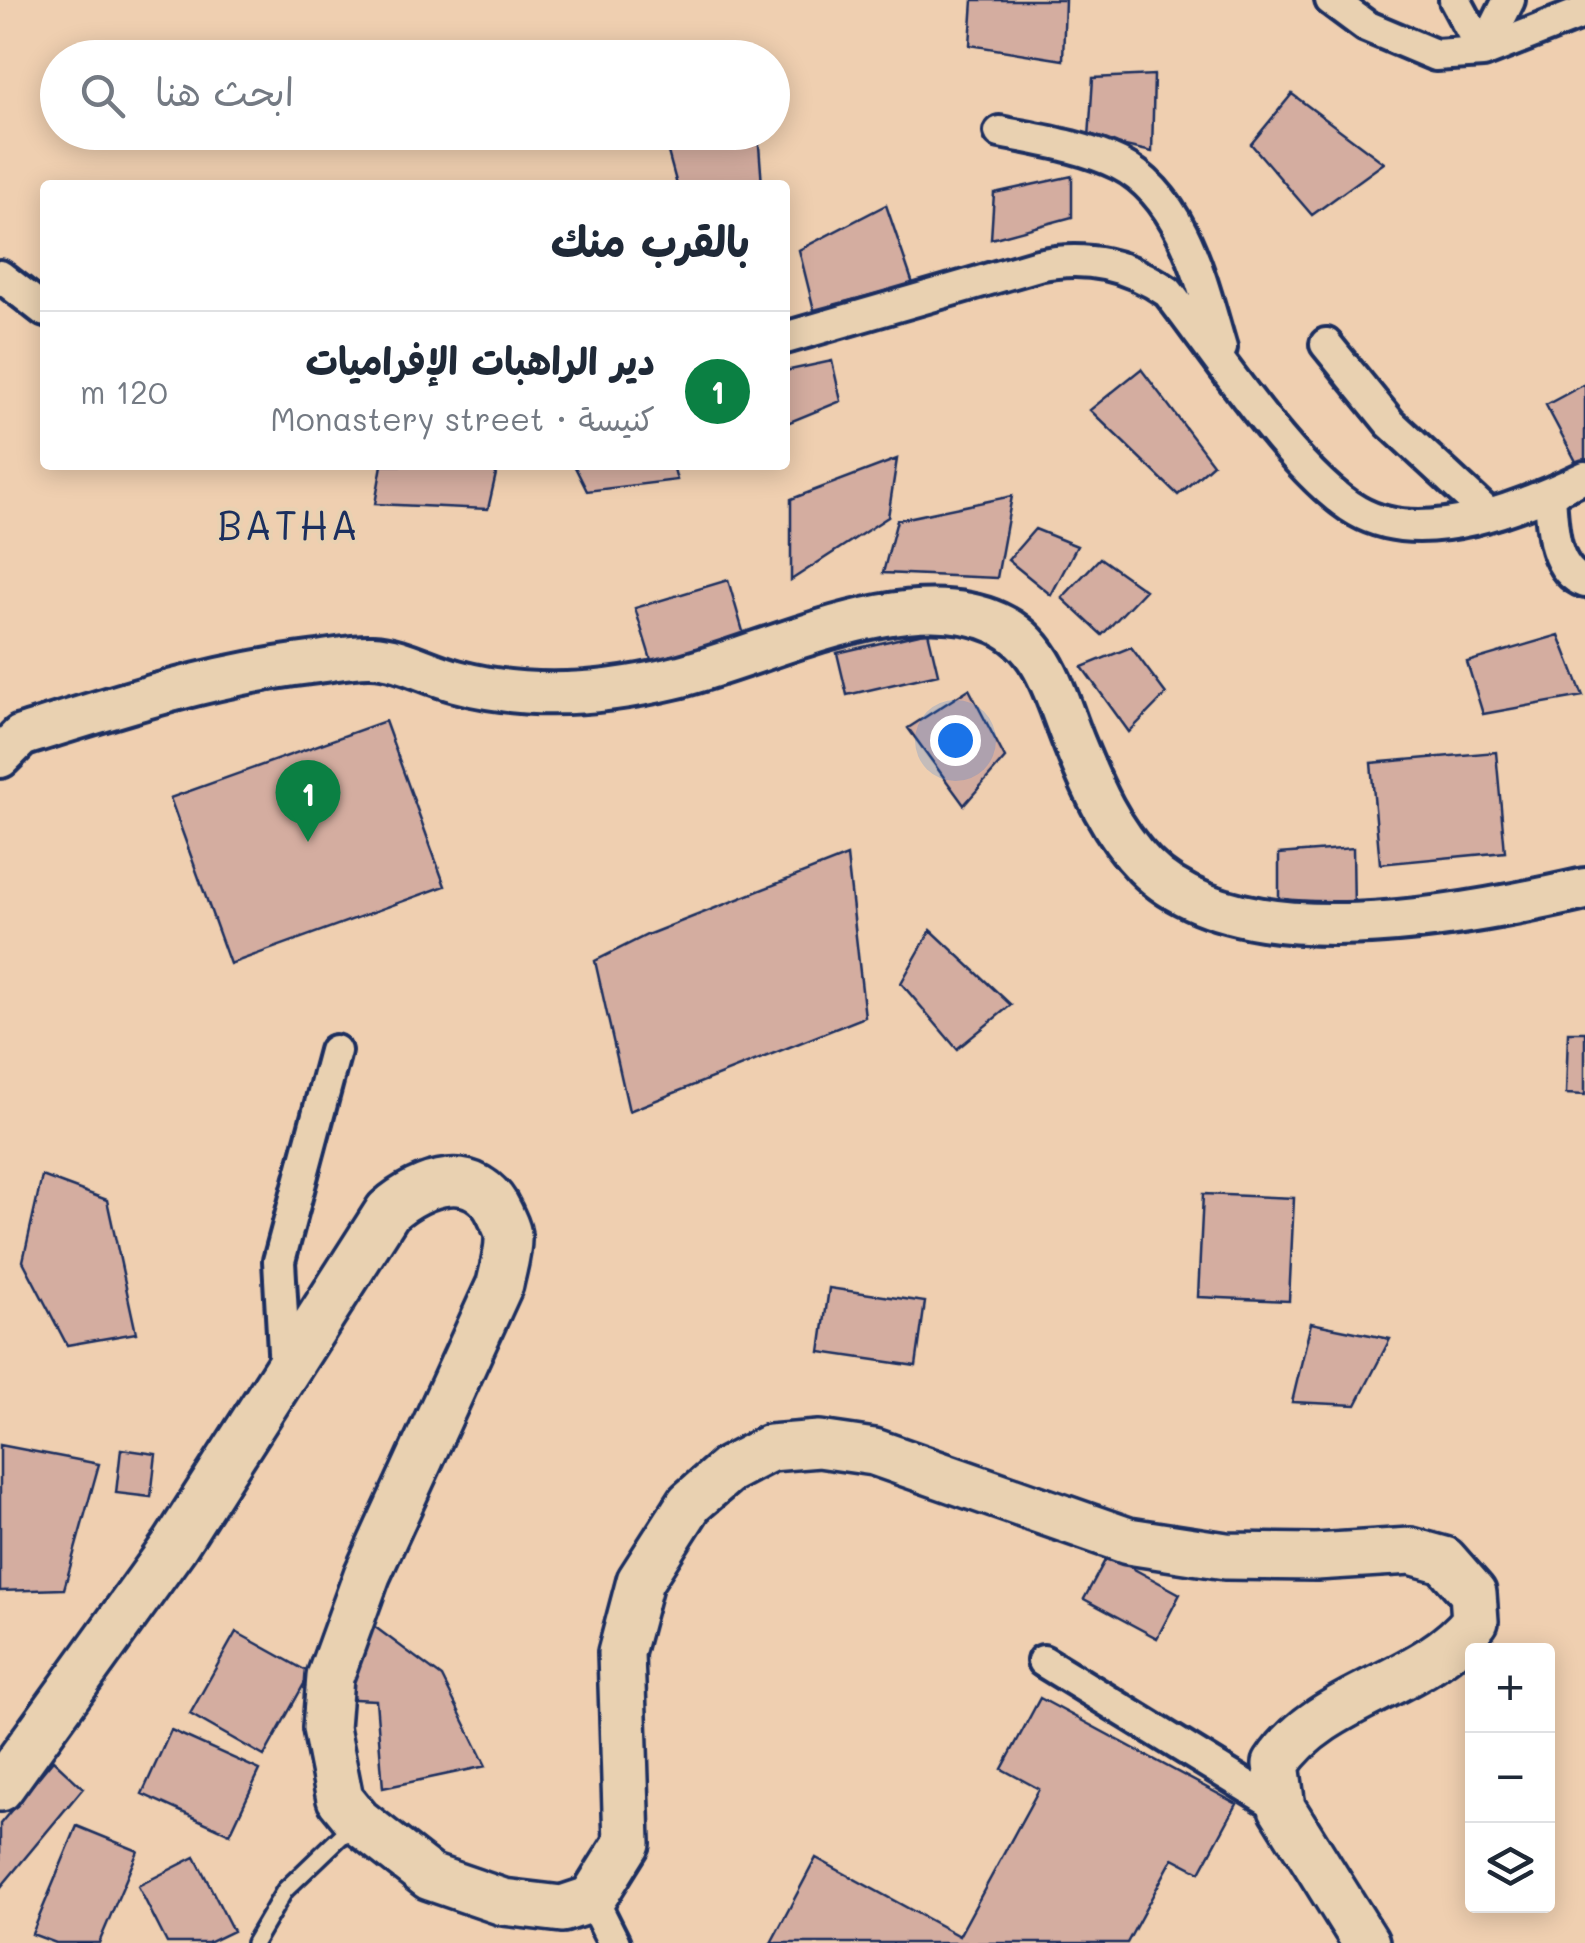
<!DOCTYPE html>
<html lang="ar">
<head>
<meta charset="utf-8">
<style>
	:root { --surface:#fff; --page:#f2f2f3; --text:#1f2937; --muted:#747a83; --line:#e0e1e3; --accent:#0b8043 }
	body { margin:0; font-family:Mali,"Playpen Sans Arabic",sans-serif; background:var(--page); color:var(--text); direction:rtl }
	.controls { position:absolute; right:30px; bottom:30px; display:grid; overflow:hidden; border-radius:10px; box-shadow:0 5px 25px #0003 }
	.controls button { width:90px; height:90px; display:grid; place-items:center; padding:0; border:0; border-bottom:2px solid var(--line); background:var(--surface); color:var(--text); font:50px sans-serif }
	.you { position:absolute; left:955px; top:740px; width:35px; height:35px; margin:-25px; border:8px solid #fff; border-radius:50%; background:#1a73e8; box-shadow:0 0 0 15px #1a73e833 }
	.badge { display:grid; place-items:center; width:65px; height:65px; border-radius:50%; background:var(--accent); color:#fff; font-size:32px; font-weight:700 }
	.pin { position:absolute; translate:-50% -82px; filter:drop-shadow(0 2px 5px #0008) }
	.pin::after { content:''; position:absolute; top:52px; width:35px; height:30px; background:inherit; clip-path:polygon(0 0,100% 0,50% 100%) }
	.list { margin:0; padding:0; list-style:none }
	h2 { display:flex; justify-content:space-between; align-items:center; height:130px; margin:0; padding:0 40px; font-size:42px }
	h2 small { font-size:32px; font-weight:400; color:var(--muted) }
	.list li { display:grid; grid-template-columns:65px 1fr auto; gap:30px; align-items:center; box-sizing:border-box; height:160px; padding:0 40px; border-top:2px solid var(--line) }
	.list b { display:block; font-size:38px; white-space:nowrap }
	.list p { margin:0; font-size:32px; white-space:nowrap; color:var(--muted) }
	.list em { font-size:32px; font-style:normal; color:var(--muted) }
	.icon { flex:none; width:55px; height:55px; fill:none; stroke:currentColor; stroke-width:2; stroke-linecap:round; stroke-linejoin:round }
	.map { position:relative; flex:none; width:1585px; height:1943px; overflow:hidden; direction:ltr }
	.search { position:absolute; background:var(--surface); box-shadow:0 5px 25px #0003; left:40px; top:40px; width:750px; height:110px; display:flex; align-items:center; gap:25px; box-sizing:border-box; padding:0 35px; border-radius:55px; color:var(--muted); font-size:38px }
	.panel { position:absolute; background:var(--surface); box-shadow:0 5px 25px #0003; left:40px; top:180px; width:750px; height:290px; border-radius:10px; direction:rtl }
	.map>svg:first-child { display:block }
	.building { fill:#d4ada0; stroke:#1b2f5e; stroke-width:2.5 }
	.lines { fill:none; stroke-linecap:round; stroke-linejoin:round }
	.service-casing { stroke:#1b2f5e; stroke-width:22 }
	.minor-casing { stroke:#1b2f5e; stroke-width:38 }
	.tertiary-casing { stroke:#1b2f5e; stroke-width:48 }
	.secondary-casing { stroke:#1b2f5e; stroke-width:52 }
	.service { stroke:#e9d1b1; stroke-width:15 }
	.minor { stroke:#e9d1b1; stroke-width:30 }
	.tertiary { stroke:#e9d1b1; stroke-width:40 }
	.secondary { stroke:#e9d1b1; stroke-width:45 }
	.labels { text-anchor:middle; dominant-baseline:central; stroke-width:8; stroke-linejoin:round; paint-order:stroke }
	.quarter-label { font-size:40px; letter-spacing:2.5px; fill:#1b2f5e; stroke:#e9d1b1 }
</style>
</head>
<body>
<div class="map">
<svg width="1585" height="1943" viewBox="0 0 1585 1943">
	<rect width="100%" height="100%" fill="#efcfb0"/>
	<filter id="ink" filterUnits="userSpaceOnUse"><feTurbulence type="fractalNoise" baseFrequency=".01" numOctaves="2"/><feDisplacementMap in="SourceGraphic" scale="20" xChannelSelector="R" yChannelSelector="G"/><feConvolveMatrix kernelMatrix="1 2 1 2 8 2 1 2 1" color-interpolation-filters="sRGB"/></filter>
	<g filter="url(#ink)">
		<path class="building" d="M973 0H1065L1063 60 970 45Z
			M464 42 540 53 539 58H464Z
			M1154 75 1152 152 1089 138 1093 78Z
			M1292 94 1384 163 1312 215 1251 144Z
			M715 132H758L762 185H677L668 152Z
			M1072 176V217L991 239 994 193Z
			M886 205 913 284 814 310 799 250Z
			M832 361 841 401 785 424V371Z
			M1141 369 1213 464 1178 495 1090 410Z
			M1585 384V464L1579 467 1546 405Z
			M897 459 888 517 791 580V499Z
			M382 465H498L488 509 375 504Z
			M574 465H673L677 480 587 491Z
			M1012 496 997 578 883 573 897 520Z
			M1035 529 1077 546 1051 595 1008 560Z
			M1100 558 1145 590 1102 635 1062 598Z
			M728 580 744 635 652 663 635 608Z
			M928 632 938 674 847 695 837 653Z
			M1559 635 1583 696 1483 714 1467 662Z
			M1131 647 1166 694 1129 732 1082 667Z
			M969 689 1005 758 964 805 908 728Z
			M385 721 445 886 230 964 170 798Z
			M1496 752 1505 852 1380 864 1371 763Z
			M1353 848 1354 913 1279 915V854Z
			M847 856 865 1017 629 1111 595 961 647 935Z
			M931 930 1011 1005 957 1049 901 983Z
			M1568 1032H1585V1095L1566 1094Z
			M42 1176 107 1200 136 1333 67 1345 23 1261Z
			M1203 1194 1294 1198 1289 1301 1198 1297Z
			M829 1288 925 1302 916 1366 820 1352Z
			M1311 1323 1390 1339 1356 1405 1292 1402Z
			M0 1445 99 1464 64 1589 0 1591Z
			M121 1449 156 1454 151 1497 116 1493Z
			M1108 1555 1180 1594 1157 1638 1084 1599Z
			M371 1624 442 1677 486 1766 383 1788 376 1700 333 1698Z
			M236 1632 310 1673 264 1756 190 1714Z
			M1040 1698 1237 1804 1200 1872 1173 1858 1127 1943H771L816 1858 959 1936 1039 1789 1002 1769Z
			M171 1730 260 1770 230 1834 142 1794Z
			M53 1760 83 1788 0 1888V1824Z
			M77 1826 138 1851 99 1943H56L32 1934Z
			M195 1857 233 1931 208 1943H167L138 1886Z"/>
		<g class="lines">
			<g class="service-casing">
				<path id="service" d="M254 1943 285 1890 355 1823"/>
			</g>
			<g class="minor-casing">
				<path id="minor" d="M1331 0 1366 26 1435 55 1483 52 1509 0
					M1455 0 1483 52 1585 12
					M1000 132C1039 140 1082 146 1119 164 1184 197 1202 285 1221 348
					M0 276 45 311
					M785 338 1038 265C1086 255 1127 264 1168 292 1214 351 1296 476 1357 511 1423 549 1524 506 1585 477
					M1326 344 1390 423 1486 512
					M1550 494C1552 524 1552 570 1585 582
					M285 1369 279 1261 335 1051
					M1043 1661 1282 1808
					M592 1899 614 1943"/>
			</g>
			<g class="tertiary-casing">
				<path id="tertiary" d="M0 757 21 736C116 706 211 675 310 663 330 661 352 655 372 656 400 657 428 674 456 681 526 700 602 695 673 678 766 656 904 581 997 623 1046 645 1056 699 1075 745 1093 789 1111 831 1145 866 1239 962 1467 916 1585 889"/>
			</g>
			<g class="secondary-casing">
				<path id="secondary" d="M0 1788 175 1545 388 1211C422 1181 477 1163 500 1214 503 1221 508 1229 508 1236 509 1251 503 1269 500 1284L367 1575 330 1677 326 1728 340 1799 358 1821 430 1877 503 1902 562 1909 592 1899 627 1843 621 1653 640 1581 690 1503 728 1470 770 1448 819 1444 874 1452 1128 1541 1226 1556 1316 1557 1411 1551 1444 1560 1473 1593 1475 1621C1423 1687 1323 1693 1276 1764L1282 1808 1366 1943"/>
			</g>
			<use href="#service" class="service"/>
			<use href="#minor" class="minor"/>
			<use href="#tertiary" class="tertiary"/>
			<use href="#secondary" class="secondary"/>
		</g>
	</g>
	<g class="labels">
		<g class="quarter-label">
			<text x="289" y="524">BATHA</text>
		</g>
	</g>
</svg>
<div class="controls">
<button>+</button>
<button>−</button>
<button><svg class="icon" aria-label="layers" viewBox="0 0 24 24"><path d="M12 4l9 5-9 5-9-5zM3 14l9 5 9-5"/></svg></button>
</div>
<div class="you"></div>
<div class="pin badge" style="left:308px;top:842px">1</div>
<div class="search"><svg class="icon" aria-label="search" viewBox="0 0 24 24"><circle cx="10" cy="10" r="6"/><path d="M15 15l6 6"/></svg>ابحث هنا</div>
<section class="panel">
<h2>بالقرب منك<small></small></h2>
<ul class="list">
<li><span class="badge">1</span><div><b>دير الراهبات الإفراميات</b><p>كنيسة · Monastery street</p></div><em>120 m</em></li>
</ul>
</section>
</div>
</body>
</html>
